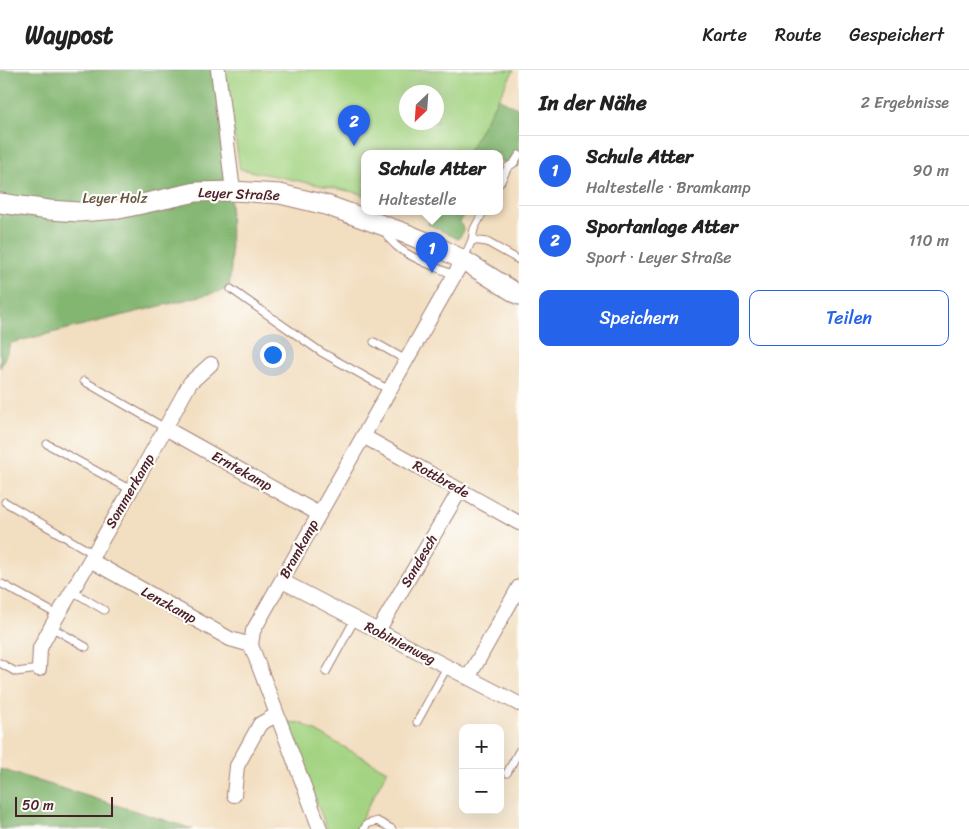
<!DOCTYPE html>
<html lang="de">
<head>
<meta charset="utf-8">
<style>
	:root { --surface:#fff; --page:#f6f6f6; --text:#222; --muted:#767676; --line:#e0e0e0; --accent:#2563eb }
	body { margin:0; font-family:Sriracha,sans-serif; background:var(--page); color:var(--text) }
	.controls { position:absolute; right:15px; bottom:15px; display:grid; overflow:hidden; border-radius:10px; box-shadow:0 5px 20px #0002 }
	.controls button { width:45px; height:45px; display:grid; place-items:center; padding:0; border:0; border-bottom:1px solid var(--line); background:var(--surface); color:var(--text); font:25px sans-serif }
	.compass { position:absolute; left:399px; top:15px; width:45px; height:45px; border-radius:50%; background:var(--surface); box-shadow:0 5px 20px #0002; rotate:205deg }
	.scale { position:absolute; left:15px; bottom:12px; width:98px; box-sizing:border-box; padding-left:5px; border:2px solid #4a1f2b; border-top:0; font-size:14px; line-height:18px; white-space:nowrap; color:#4a1f2b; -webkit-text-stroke:4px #fdfcf7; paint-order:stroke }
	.you { position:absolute; left:272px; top:284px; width:18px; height:18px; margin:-12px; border:4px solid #fff; border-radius:50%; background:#1a73e8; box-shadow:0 0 0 8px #1a73e833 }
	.badge { display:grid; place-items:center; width:32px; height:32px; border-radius:50%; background:var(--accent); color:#fff; font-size:16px; font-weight:700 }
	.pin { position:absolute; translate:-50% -41px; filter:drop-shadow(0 1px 2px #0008) }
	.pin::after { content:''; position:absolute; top:26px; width:18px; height:15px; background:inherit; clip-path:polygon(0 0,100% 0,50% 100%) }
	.popup { position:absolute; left:361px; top:80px; width:142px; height:65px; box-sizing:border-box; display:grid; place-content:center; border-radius:10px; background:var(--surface); filter:drop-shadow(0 1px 4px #0005); font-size:16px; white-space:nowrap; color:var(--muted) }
	.popup b { font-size:19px; color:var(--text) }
	.popup::after { content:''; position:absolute; left:50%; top:100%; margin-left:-10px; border:10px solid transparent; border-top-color:var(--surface) }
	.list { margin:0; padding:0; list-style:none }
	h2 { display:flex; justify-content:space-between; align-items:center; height:65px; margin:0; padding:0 20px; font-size:21px }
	h2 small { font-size:16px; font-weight:400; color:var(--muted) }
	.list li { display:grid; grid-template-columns:32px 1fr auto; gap:15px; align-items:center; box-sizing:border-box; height:70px; padding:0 20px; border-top:1px solid var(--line) }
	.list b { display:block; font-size:19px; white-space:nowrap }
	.list p { margin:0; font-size:16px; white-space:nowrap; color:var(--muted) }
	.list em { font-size:16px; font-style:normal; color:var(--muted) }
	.actions { display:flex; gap:10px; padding:15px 20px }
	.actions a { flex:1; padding:11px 0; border:1px solid var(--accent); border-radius:10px; text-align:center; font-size:18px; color:var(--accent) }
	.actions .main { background:var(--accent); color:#fff }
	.map { position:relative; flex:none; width:519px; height:759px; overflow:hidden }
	header { display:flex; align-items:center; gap:30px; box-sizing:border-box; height:70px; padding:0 25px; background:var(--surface); border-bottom:1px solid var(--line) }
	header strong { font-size:24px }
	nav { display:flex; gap:28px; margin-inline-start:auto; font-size:18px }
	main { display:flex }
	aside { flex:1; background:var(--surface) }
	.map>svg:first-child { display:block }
	.green { fill:#a4d483; stroke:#777a57; fill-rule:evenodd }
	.forest { fill:#83b671; stroke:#666a4e }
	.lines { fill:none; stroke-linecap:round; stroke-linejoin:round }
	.lane-casing { stroke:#9e7e76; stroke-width:9 }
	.street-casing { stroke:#9e7e76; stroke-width:16 }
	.secondary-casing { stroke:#9e7e76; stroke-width:21 }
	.lane { stroke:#fff; stroke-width:7 }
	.street { stroke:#fff; stroke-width:14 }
	.secondary { stroke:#fff; stroke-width:19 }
	.labels { text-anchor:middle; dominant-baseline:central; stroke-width:4.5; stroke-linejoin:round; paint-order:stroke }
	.street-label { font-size:14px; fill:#4a1f2b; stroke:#fdfcf7 }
	.park-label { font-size:14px; fill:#655545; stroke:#fdfcf7 }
</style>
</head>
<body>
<header>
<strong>Waypost</strong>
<nav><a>Karte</a><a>Route</a><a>Gespeichert</a></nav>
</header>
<main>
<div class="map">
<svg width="519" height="759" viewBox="0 0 519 759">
	<rect width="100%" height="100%" fill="#fdfcf7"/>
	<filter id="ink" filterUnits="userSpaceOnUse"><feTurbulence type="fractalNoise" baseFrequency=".02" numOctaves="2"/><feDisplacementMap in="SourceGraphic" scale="10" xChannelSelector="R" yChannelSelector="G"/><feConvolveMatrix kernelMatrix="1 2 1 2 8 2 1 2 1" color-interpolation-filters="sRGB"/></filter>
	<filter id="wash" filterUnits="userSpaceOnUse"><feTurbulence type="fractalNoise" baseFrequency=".0096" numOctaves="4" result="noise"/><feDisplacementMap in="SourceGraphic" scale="20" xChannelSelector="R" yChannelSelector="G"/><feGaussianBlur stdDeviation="1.12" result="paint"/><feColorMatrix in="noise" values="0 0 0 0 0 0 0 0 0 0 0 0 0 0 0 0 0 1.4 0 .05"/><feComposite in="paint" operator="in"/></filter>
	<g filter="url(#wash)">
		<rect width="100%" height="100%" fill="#f2dec0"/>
		<path class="green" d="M224 0H514L467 84H364V126L358 123 240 99ZM407 22H437V52H407Z
			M285 652 301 653 387 701 356 759H327Z"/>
		<path class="forest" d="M0 0H215L230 110 231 196 229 219 11 273 0 298Z
			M498 28 519 39V97L500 91V84H467Z
			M435 142H465L460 152 464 161 458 169 428 154Z
			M0 699 193 759H0Z"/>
	</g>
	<g filter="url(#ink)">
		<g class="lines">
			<g class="lane-casing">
				<path id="lane" d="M500 113 508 97 514 93 519 85
					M384 160C388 167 393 174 400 179 415 190 436 197 454 205
					M472 170 487 172 519 190
					M463 190 472 170 474 159 483 142
					M231 219 321 282 389 320
					M374 272 406 290
					M84 311 165 358
					M47 374 131 420
					M5 432 94 484
					M2 514 58 545
					M72 521 104 540
					M51 557 86 577
					M0 593 16 602 39 599
					M326 602 355 549
					M417 652 447 597
					M507 703 519 681
					M364 759 367 754 377 751 392 759"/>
			</g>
			<g class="street-casing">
				<path id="street" d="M218 0 233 121
					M165 358 319 444
					M363 366 519 453
					M90 490 230 569 251 575
					M282 511 519 634
					M378 561 460 420
					M39 599 40 578 51 557 131 420 190 313 211 294
					M468 608 519 517
					M234 725 237 696 260 654 276 645
					M320 759 251 575 253 561 463 190"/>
			</g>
			<g class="secondary-casing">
				<path id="secondary" d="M0 133 49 140 79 142 119 139 196 122 233 121 280 124 326 135 407 164 436 176 463 190 519 225"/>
			</g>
			<use href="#lane" class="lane"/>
			<use href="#street" class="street"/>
			<use href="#secondary" class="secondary"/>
		</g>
	</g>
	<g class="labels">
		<g class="street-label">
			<text transform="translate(239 124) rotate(2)">Leyer Straße</text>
			<text transform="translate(242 401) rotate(29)">Erntekamp</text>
			<text transform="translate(441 409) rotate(29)">Rottbrede</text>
			<text transform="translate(130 421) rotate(-60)">Sommerkamp</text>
			<text transform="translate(299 479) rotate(-61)">Bramkamp</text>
			<text transform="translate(419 491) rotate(-60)">Sandesch</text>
			<text transform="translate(169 535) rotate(29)">Lenzkamp</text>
			<text transform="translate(400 573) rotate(27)">Robinienweg</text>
		</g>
		<g class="park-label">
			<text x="115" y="128">Leyer Holz</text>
		</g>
	</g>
</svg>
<div class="controls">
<button>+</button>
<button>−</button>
</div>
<svg class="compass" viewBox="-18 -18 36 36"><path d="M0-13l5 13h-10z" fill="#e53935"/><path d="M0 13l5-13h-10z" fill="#767676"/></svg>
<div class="scale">50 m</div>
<div class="you"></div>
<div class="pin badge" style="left:432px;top:203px">1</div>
<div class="popup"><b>Schule Atter</b>Haltestelle</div>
<div class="pin badge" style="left:354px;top:76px">2</div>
</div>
<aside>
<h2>In der Nähe<small>2 Ergebnisse</small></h2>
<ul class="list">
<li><span class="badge">1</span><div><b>Schule Atter</b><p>Haltestelle · Bramkamp</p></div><em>90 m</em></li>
<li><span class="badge">2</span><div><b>Sportanlage Atter</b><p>Sport · Leyer Straße</p></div><em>110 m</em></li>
</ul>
<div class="actions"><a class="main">Speichern</a><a>Teilen</a></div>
</aside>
</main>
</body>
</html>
